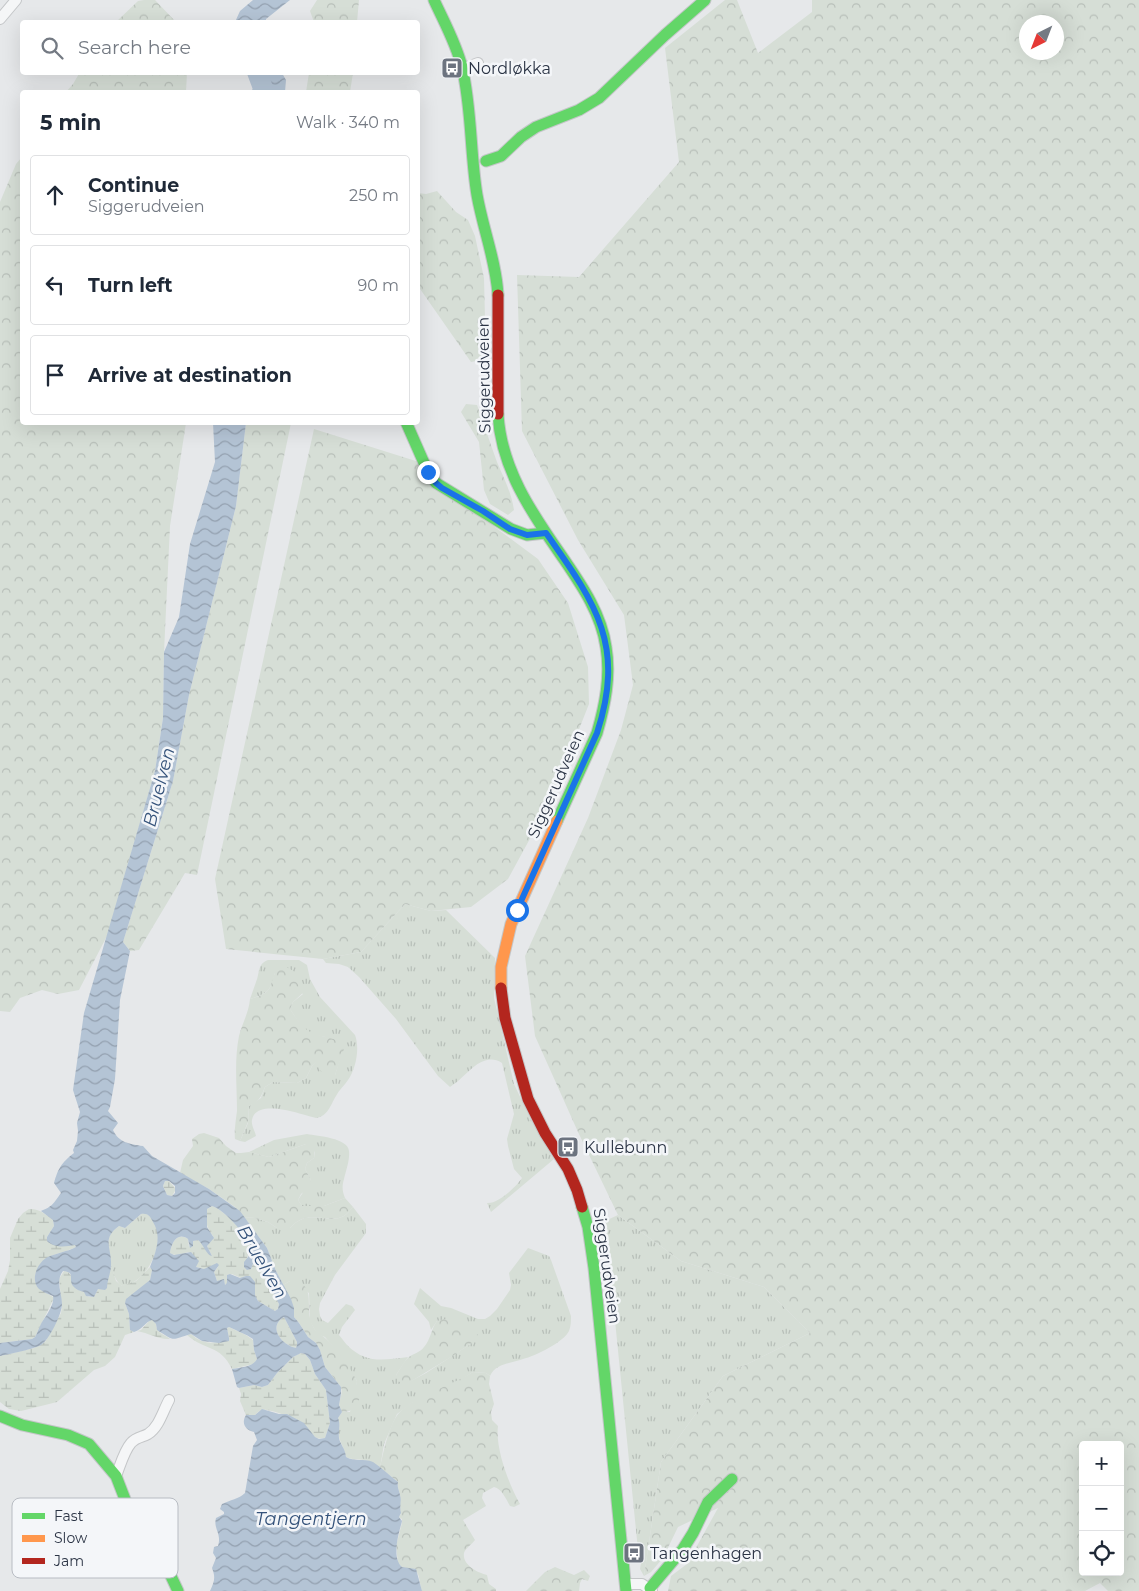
<!DOCTYPE html>
<html lang="en">
<head>
<meta charset="utf-8">
<style>
	:root { --surface:#fff; --page:#f6f6f7; --text:#1f2937; --muted:#747a83; --line:#e0e1e3 }
	body { margin:0; font-family:Montserrat,sans-serif; background:var(--page); color:var(--text) }
	.controls { position:absolute; right:15px; bottom:15px; display:grid; overflow:hidden; border-radius:5px; box-shadow:0 5px 20px #0002 }
	.controls button { width:45px; height:45px; display:grid; place-items:center; padding:0; border:0; border-bottom:1px solid var(--line); background:var(--surface); color:var(--text); font:25px sans-serif }
	.compass { position:absolute; left:1019px; top:15px; width:45px; height:45px; border-radius:50%; background:var(--surface); box-shadow:0 5px 20px #0002; rotate:222deg }
	.stop { position:absolute; width:15px; height:15px; margin:-11px; border:4px solid #1a73e8; border-radius:50%; background:#fff }
	.stop.end { background:#1a73e8; border-color:#fff; box-shadow:0 1px 5px #0008 }
	.list { margin:0; padding:0; list-style:none }
	h2 { display:flex; justify-content:space-between; align-items:center; height:65px; margin:0; padding:0 20px; font-size:21px }
	h2 small { font-size:16px; font-weight:400; color:var(--muted) }
	.list li { display:grid; grid-template-columns:32px 1fr auto; gap:15px; align-items:center; box-sizing:border-box; height:80px; margin:0 10px 10px; padding:0 10px; border:1px solid var(--line); border-radius:5px }
	.list b { display:block; font-size:19px; white-space:nowrap }
	.list p { margin:0; font-size:16px; white-space:nowrap; color:var(--muted) }
	.list em { font-size:16px; font-style:normal; color:var(--muted) }
	.icon { flex:none; width:28px; height:28px; fill:none; stroke:currentColor; stroke-width:2; stroke-linecap:round; stroke-linejoin:round }
	.map { position:relative; flex:none; width:1139px; height:1591px; overflow:hidden }
	.search { position:absolute; background:var(--surface); box-shadow:0 5px 20px #0002; left:20px; top:20px; width:400px; height:55px; display:flex; align-items:center; gap:12px; box-sizing:border-box; padding:0 18px; border-radius:5px; color:var(--muted); font-size:19px }
	.panel { position:absolute; background:var(--surface); box-shadow:0 5px 20px #0002; left:20px; top:90px; width:400px; height:335px; border-radius:5px }
	.map>svg:first-child { display:block }
	.grass { fill:url(#grass-tufts) }
	.forest { fill:url(#forest-crowns); fill-rule:evenodd }
	.wetland { fill:url(#wetland-marsh) }
	.water { fill:url(#water-waves); fill-rule:evenodd }
	.lines { fill:none; stroke-linecap:round; stroke-linejoin:round }
	.river { stroke:#b4c4d5; stroke-width:20 }
	.street-casing { stroke:#c4c6c8; stroke-width:12 }
	.fast-casing { stroke:#c4c6c8; stroke-width:13 }
	.slow-casing { stroke:#c4c6c8; stroke-width:13 }
	.jam-casing { stroke:#c4c6c8; stroke-width:13 }
	.street { stroke:#f5f6f7; stroke-width:10 }
	.fast { stroke:#63d668; stroke-width:11 }
	.slow { stroke:#ff974d; stroke-width:11 }
	.jam { stroke:#b3261e; stroke-width:11 }
	.route { stroke:#1a73e8; stroke-width:6 }
	.labels { text-anchor:middle; dominant-baseline:central; stroke-width:5; stroke-linejoin:round; paint-order:stroke }
	.poi-label { font-size:16px; fill:#2b3445; stroke:#f4f6f9; text-anchor:start }
	.street-label { font-size:16px; fill:#2b3445; stroke:#f4f6f9 }
	.water-label { font-size:18px; font-style:italic; fill:#34527a; stroke:#f4f6f9 }
	.key { fill:#f4f6f9; stroke:#b8bcc3; stroke-width:1 }
	.key-label { font-size:14px; fill:#2b3445 }
</style>
</head>
<body>
<div class="map">
<svg width="1139" height="1591" viewBox="0 0 1139 1591">
	<defs>
		<pattern id="grass-tufts" width="24" height="20" patternUnits="userSpaceOnUse" patternTransform="scale(1.25)"><rect width="24" height="20" fill="#d6ded6"/><path d="M3 7l-1-3M5 7V3M7 7l1-3M15 17l-1-3M17 17v-4M19 17l1-3" fill="none" stroke="#b8bfb9"/></pattern>
		<pattern id="forest-crowns" width="20" height="18" patternUnits="userSpaceOnUse" patternTransform="scale(1.25)"><rect width="20" height="18" fill="#d6ded6"/><path d="M2 6a3 3 0 1 1 6 0M12 15a3 3 0 1 1 6 0" fill="none" stroke="#b8bfb9"/></pattern>
		<pattern id="wetland-marsh" width="20" height="14" patternUnits="userSpaceOnUse" patternTransform="scale(1.25)"><rect width="20" height="14" fill="#d6ded6"/><path d="M1 5h8M5 5V1M11 12h8M15 12V8" fill="none" stroke="#b8bfb9"/></pattern>
		<pattern id="water-waves" width="16" height="10" patternUnits="userSpaceOnUse" patternTransform="scale(1.25)"><rect width="16" height="10" fill="#b4c4d5"/><path d="M0 5q4-4 8 0t8 0" fill="none" stroke="#93a0af"/></pattern>
	</defs>
	<rect width="100%" height="100%" fill="#e6e8ea"/>
	<path class="grass" d="M405 904 431 911 446 910 495 958 494 998 514 1084 531 1120 554 1159 491 1212 487 1203C498 1204 516 1187 522 1178L514 1169 508 1146 507 1139 514 1114 502 1063C481 1050 466 1078 450 1087L438 1076 396 1019 359 977 348 967 339 964 326 963 323 959 361 952Z
		M268 960H299L307 965 310 979 320 997 355 1035C360 1048 356 1069 348 1080 344 1086 339 1090 336 1096 330 1106 328 1116 316 1118 303 1115 256 1097 252 1120 251 1125 255 1131 256 1136L245 1142 240 1141 248 1123 249 1106 261 1098 265 1087 273 1082 297 1083 306 1078 312 1066 318 1059 335 1075 343 1049 325 1037 315 1035 308 1032 301 1026 290 1009 293 1002 303 994 275 973C270 991 269 993 250 999 252 993 254 988 256 982 260 973 257 964 268 960Z
		M307 1134C318 1136 348 1138 349 1151 350 1160 346 1170 344 1179 342 1186 342 1191 345 1198L324 1206H302L298 1200 311 1180 305 1169 307 1163 314 1158 315 1152 306 1144 269 1157 249 1152 274 1140Z
		M353 1207 366 1224V1233L335 1275 320 1303 319 1309 320 1316 322 1320 328 1323 346 1304 352 1306 355 1310 342 1327 339 1335C342 1338 344 1342 347 1345 366 1364 383 1360 408 1357L396 1375 405 1384 426 1373 472 1343 437 1321 431 1330 429 1322 414 1304 420 1288 441 1306 451 1308 478 1319H485L490 1316 497 1309 510 1290 511 1285 509 1273 528 1248 549 1256 551 1260 571 1316C571 1321 571 1326 569 1331 564 1342 535 1356 523 1359 510 1364 496 1363 490 1376L486 1373 473 1372 462 1379 412 1403 397 1414 384 1444 380 1468C375 1464 371 1461 364 1460 357 1459 352 1460 346 1457 345 1450 342 1446 340 1440 337 1434 341 1425 338 1418L342 1412H350L357 1381 340 1355 325 1337 317 1334 310 1321 309 1293 290 1281 283 1285 276 1271 267 1248 244 1217 255 1218 268 1222 277 1228H290C309 1207 327 1225 344 1216 347 1214 350 1210 353 1207Z
		M145 1213C174 1228 150 1284 122 1286 112 1281 106 1247 109 1237 111 1232 115 1229 119 1226L125 1228 141 1214Z
		M618 1215 681 1261 764 1287 810 1333 723 1376 661 1462 644 1576 640 1569 643 1551 638 1550 605 1221Z"/>
	<path class="forest" d="M144 0H155L176 22H116L138 1Z
		M317 0H359L357 22H314L310 11Z
		M725 0H737L758 53 812 12V0H1139V1591H1108L1100 1583 1085 1591H668L671 1576 687 1564 718 1508 678 1527 663 1558 651 1572 644 1576 661 1462 723 1376 810 1333 764 1287 681 1261 618 1215 578 1132 535 1036 525 956 588 818 621 730 633 685 624 615 578 540 522 431 517 275 579 277 679 162 665 48ZM1026 22H1056V52H1026ZM1083 1445H1120V1572H1083Z
		M80 72 187 73 186 92H66L73 84Z
		M309 73H353L350 92H306Z
		M22 157V422L186 423 170 526 164 652 163 718 155 771 108 934 79 990 58 994 42 990 20 998 10 1012 0 1011V202L16 164Z
		M437 191 456 212 468 220 475 236 484 278 486 359 471 362 418 286V193L426 194Z
		M466 404 477 405C484 424 490 443 497 462 504 479 511 491 514 510L508 515 490 504 484 490 479 442 461 412Z
		M246 423H291L197 875 185 873 139 950 130 951 123 942 173 781 189 695 236 506Z
		M314 429 419 462 496 528 538 559 568 603 588 667 589 704 551 800 508 879 471 907 431 911 405 904 361 952 323 959 226 949 215 879Z
		M279 966C295 967 298 977 306 990L293 1002 290 1009C307 1035 308 1032 337 1040L344 1049 335 1075H326L320 1070 318 1060 312 1066 306 1078 297 1083 273 1082 265 1087C261 1097 259 1102 249 1106L248 1122 240 1141 235 1139C234 1132 236 1119 237 1111 237 1086 234 1061 239 1036 242 1024 249 1012 250 999 278 991 266 986 279 966Z
		M204 1133 219 1138 226 1146 236 1153H241L249 1152 269 1157 306 1144H311L315 1147 314 1158 307 1163 305 1169 311 1180 309 1188 301 1194 298 1200 302 1206H324L345 1198 353 1207C350 1210 347 1214 344 1216 327 1225 309 1207 290 1228H277L268 1222 255 1218 244 1217 235 1207 209 1189 180 1173 183 1160 193 1146 192 1139 199 1134Z
		M296 1280C317 1289 304 1308 312 1324 317 1335 317 1331 325 1338 336 1346 351 1369 357 1381L356 1390 360 1397C357 1407 353 1412 342 1412 335 1401 344 1398 341 1387L325 1367 320 1350 316 1343 308 1337 299 1323 294 1317 283 1285 290 1281Z
		M444 1319C456 1323 469 1325 478 1335L472 1343 451 1357 405 1385 398 1381 396 1375C400 1370 403 1362 408 1358 413 1353 420 1353 424 1347 431 1339 431 1329 437 1321Z
		M473 1372 486 1373 490 1376 489 1384 494 1404 491 1412 492 1420 498 1426C495 1448 509 1485 520 1504L514 1507 510 1506C506 1499 502 1489 494 1487L483 1493 482 1498 486 1506 463 1520 475 1540C472 1544 465 1549 464 1553 462 1565 478 1573 487 1575L489 1584 496 1589V1591H422C417 1572 422 1571 402 1567L398 1563 396 1546 402 1523V1519L399 1517 401 1514C399 1506 401 1501 400 1495 399 1489 397 1488 398 1482L380 1468C383 1454 389 1424 399 1413 416 1395 451 1386 473 1372Z
		M555 1567 574 1575 584 1570 590 1576 588 1581 582 1579 580 1583 579 1591H526L545 1572Z"/>
	<path class="wetland" d="M165 1181H169L176 1189 172 1196 167 1195 163 1186Z
		M212 1206C225 1210 251 1238 252 1252L247 1257 251 1269 254 1260H257L279 1304 278 1309 275 1311 258 1301 255 1295V1282L246 1276 241 1278 232 1274 227 1275V1283L225 1285 224 1280 217 1281 214 1272 218 1267 204 1269 196 1267 198 1260 188 1252C182 1254 177 1257 170 1253 171 1244 177 1231 188 1239L189 1247 193 1241 198 1240C204 1245 206 1252 212 1256L207 1246 213 1236C205 1225 206 1222 207 1209Z
		M29 1209C38 1208 46 1214 53 1220L54 1226 47 1237 75 1245 76 1247C60 1255 44 1253 37 1271 35 1275 34 1279 36 1283 39 1291 49 1293 54 1298L35 1337 32 1339 0 1343V1289L8 1271 10 1260V1238L18 1219 23 1213Z
		M111 1264 116 1281 122 1286 136 1281 150 1267 152 1270 150 1280 125 1303 129 1314 130 1329 134 1332 125 1335 115 1357 105 1366 94 1370 57 1402 21 1411 9 1409 0 1402V1356L34 1348 45 1342 61 1313 62 1306 59 1279 64 1271C72 1271 73 1282 76 1289L84 1292 89 1297H94L98 1289 107 1286V1283Z
		M284 1317 297 1342V1345L296 1348C282 1345 267 1327 284 1317Z
		M150 1320H153L156 1324C156 1333 164 1334 170 1339 159 1340 149 1333 137 1331L141 1330Z
		M229 1327C237 1331 246 1334 253 1340L254 1350 257 1359 254 1364 232 1369C220 1344 205 1351 187 1335L191 1334C193 1335 195 1338 198 1339 207 1345 220 1343 229 1338L227 1328Z
		M300 1353 305 1354 310 1360 315 1374 326 1390 330 1423 325 1438C322 1438 319 1439 317 1438 311 1436 308 1427 303 1423 297 1419 268 1408 262 1410 260 1410 257 1413 255 1415H246L240 1401 241 1394 239 1388 254 1385 262 1387 268 1385 277 1373 293 1357Z"/>
	<path class="water" d="M253 0H290L266 19V22H235L240 11Z
		M254 73H282L286 80 285 92H261L263 76Z
		M213 423H246L236 506 189 695 173 781 123 942 130 951 120 1000 115 1079 110 1107 108 1111 118 1123 113 1130C119 1143 130 1144 143 1146L152 1156 209 1189 240 1211 267 1248 276 1271 291 1299 294 1308V1317L299 1323 308 1337 316 1343 320 1350 325 1367 341 1387V1394L339 1405 342 1412 338 1418C341 1425 338 1431 339 1438 340 1444 345 1448 346 1457 354 1462 364 1458 373 1462 382 1468 390 1476 398 1482 397 1488 399 1489 400 1495 402 1501 399 1506 401 1513L399 1517 402 1521C399 1533 391 1557 402 1567L416 1569 422 1591H210C214 1582 216 1578 212 1568L216 1558 213 1553 214 1547 218 1546C222 1533 213 1529 216 1518L224 1514V1512L220 1509 222 1504C230 1500 239 1499 245 1493L253 1446 257 1440 254 1432C245 1430 241 1423 246 1415H255L262 1409 279 1414H287L304 1423 315 1437 319 1439 325 1438 330 1423 326 1390 315 1374 310 1360 305 1354 301 1353 293 1357 277 1373 268 1385 262 1387 254 1385 239 1388 237 1387 232 1369C241 1367 253 1367 257 1359L254 1350 253 1339C246 1334 237 1331 229 1327L227 1328 229 1338V1341L219 1343 202 1341 191 1334C170 1340 176 1342 157 1330L156 1324 152 1320C145 1322 143 1329 134 1332L130 1330 129 1314 125 1303 126 1299 150 1280 152 1270 150 1267C156 1252 162 1236 153 1222 150 1216 148 1213 141 1214L125 1228 119 1226C101 1239 112 1248 111 1265 111 1273 107 1280 107 1288L105 1290 98 1289 94 1297 86 1296 84 1292C81 1291 76 1290 73 1286 68 1279 76 1272 63 1271 55 1281 62 1293 62 1304 62 1314 49 1340 41 1345 37 1348 7 1355 0 1356V1343L32 1339 35 1337C37 1334 38 1330 40 1326 44 1317 55 1306 53 1296 48 1294 43 1292 39 1289 30 1280 37 1264 46 1258 55 1253 67 1252 76 1247L75 1245C65 1247 54 1248 47 1241V1237L54 1226 53 1220 41 1211C53 1206 53 1204 61 1193L54 1183C58 1169 61 1163 74 1153L73 1150 77 1141 78 1131 77 1123 80 1112 73 1090 84 1013 155 771 163 718 164 652 179 617 190 544 215 462ZM165 1181H169L175 1186V1193L172 1196 167 1195 163 1186ZM212 1206C225 1210 251 1239 252 1252L244 1262V1267L247 1270 251 1269 254 1261H257L279 1304 278 1309 275 1311 258 1301 255 1295V1282L250 1276H246L240 1278 230 1274 227 1275V1283L225 1285 224 1279 217 1281 214 1272 219 1265 217 1263 204 1269 196 1267 199 1261 191 1252 174 1255 170 1253C171 1244 177 1231 188 1239L190 1248 193 1246V1241L198 1240C204 1245 206 1255 212 1256L207 1246 214 1238 207 1227V1209ZM284 1317 297 1342V1345L296 1348C282 1345 267 1327 284 1317Z"/>
	<g class="lines">
		<path class="river" d="M257 72 263 88 262 92"/>
		<g class="street-casing">
			<path id="street" d="M0 19 16 0
				M462 69 478 63
				M116 1476C120 1466 124 1451 131 1443 136 1437 143 1437 148 1434 159 1427 163 1411 169 1400
				M626 1584H642L652 1591"/>
		</g>
		<g class="fast-casing">
			<path id="fast" d="M434 0C444 22 456 43 462 67 472 109 470 153 477 195 483 229 496 261 498 295
				M486 161 501 156 521 137 536 127 579 110 599 98 665 35 705 0
				M498 414C501 468 531 512 561 555 580 583 601 612 606 647 611 676 605 705 597 733L557 821
				M406 422 428 472 436 483 511 529 527 535 545 533
				M582 1207 588 1227 594 1268 626 1591
				M0 1416 22 1425 68 1435 89 1444 116 1476 135 1525 170 1574 178 1591
				M650 1588 683 1549 693 1533 708 1502 732 1479"/>
		</g>
		<g class="slow-casing">
			<path id="slow" d="M501 988V967L511 924 557 821"/>
		</g>
		<g class="jam-casing">
			<path id="jam" d="M498 414V295
				M501 988 505 1018 528 1099 545 1133 568 1169 577 1190 582 1207"/>
		</g>
		<use href="#street" class="street"/>
		<use href="#fast" class="fast"/>
		<use href="#slow" class="slow"/>
		<use href="#jam" class="jam"/>
	</g>
	<g class="lines">
		<path class="route" d="M428 472 436 483 442 488 483 511 510 529 527 535 546 533C595 603 626 644 597 733L517 910"/>
	</g>
	<defs>
		<g id="bus-square" transform="scale(1.125)"><rect x="-9" y="-9" width="18" height="18" rx="4" fill="#6c737f" stroke="#f4f6f9"/><path d="M-5-6H5V4H4V6H2V4H-2V6H-4V4H-5ZM-3.5-4V0h7V-4ZM-3.5 1.2v1.5H-2V1.2ZM2 1.2v1.5H3.5V1.2Z" fill="#fff"/></g>
	</defs>
	<g fill-rule="evenodd">
		<use href="#bus-square" x="452" y="68"/>
		<use href="#bus-square" x="568" y="1147"/>
		<use href="#bus-square" x="634" y="1553"/>
	</g>
	<g class="labels">
		<g class="poi-label">
			<text x="468" y="68">Nordløkka</text>
			<text x="584" y="1147">Kullebunn</text>
			<text x="650" y="1553">Tangenhagen</text>
		</g>
		<g class="street-label">
			<text transform="translate(484 375) rotate(-91)">Siggerudveien</text>
			<text transform="translate(556 784) rotate(-66)">Siggerudveien</text>
			<text transform="translate(607 1266) rotate(82)">Siggerudveien</text>
		</g>
		<g class="water-label">
			<text transform="translate(159 787) rotate(-76)">Bruelven</text>
			<text transform="translate(262 1262) rotate(60)">Bruelven</text>
			<text x="311" y="1519">Tangentjern</text>
		</g>
	</g>
	<rect x="12" y="1498" width="166" height="80" rx="8" class="key"/>
	<rect x="22" y="1513" width="23" height="6" fill="#63d668"/>
	<rect x="22" y="1535" width="23" height="7" fill="#ff974d"/>
	<rect x="22" y="1558" width="23" height="6" fill="#b3261e"/>
	<g class="key-label">
		<text x="54" y="1521">Fast</text>
		<text x="54" y="1543">Slow</text>
		<text x="54" y="1566">Jam</text>
	</g>
</svg>
<div class="controls">
<button>+</button>
<button>−</button>
<button><svg class="icon" aria-label="locate" viewBox="0 0 24 24"><circle cx="12" cy="12" r="6"/><path d="M12 2v4M12 18v4M2 12h4M18 12h4"/></svg></button>
</div>
<svg class="compass" viewBox="-18 -18 36 36"><path d="M0-13l5 13h-10z" fill="#e53935"/><path d="M0 13l5-13h-10z" fill="#747a83"/></svg>
<div class="stop" style="left:517px;top:910px"></div>
<div class="stop end" style="left:428px;top:472px"></div>
<div class="search"><svg class="icon" aria-label="search" viewBox="0 0 24 24"><circle cx="10" cy="10" r="6"/><path d="M15 15l6 6"/></svg>Search here</div>
<section class="panel">
<h2>5 min<small>Walk · 340 m</small></h2>
<ul class="list">
<li><svg class="icon" aria-label="ahead" viewBox="0 0 24 24"><path d="M12 20V5M6 11l6-6 6 6"/></svg><div><b>Continue</b><p>Siggerudveien</p></div><em>250 m</em></li>
<li><svg class="icon" aria-label="left" viewBox="0 0 24 24"><path d="M17 20v-9H6M10 6l-5 5 5 5"/></svg><div><b>Turn left</b></div><em>90 m</em></li>
<li><svg class="icon" aria-label="arrive" viewBox="0 0 24 24"><path d="M6 21V4h12l-3 4 3 4H6"/></svg><div><b>Arrive at destination</b></div></li>
</ul>
</section>
</div>
</body>
</html>
